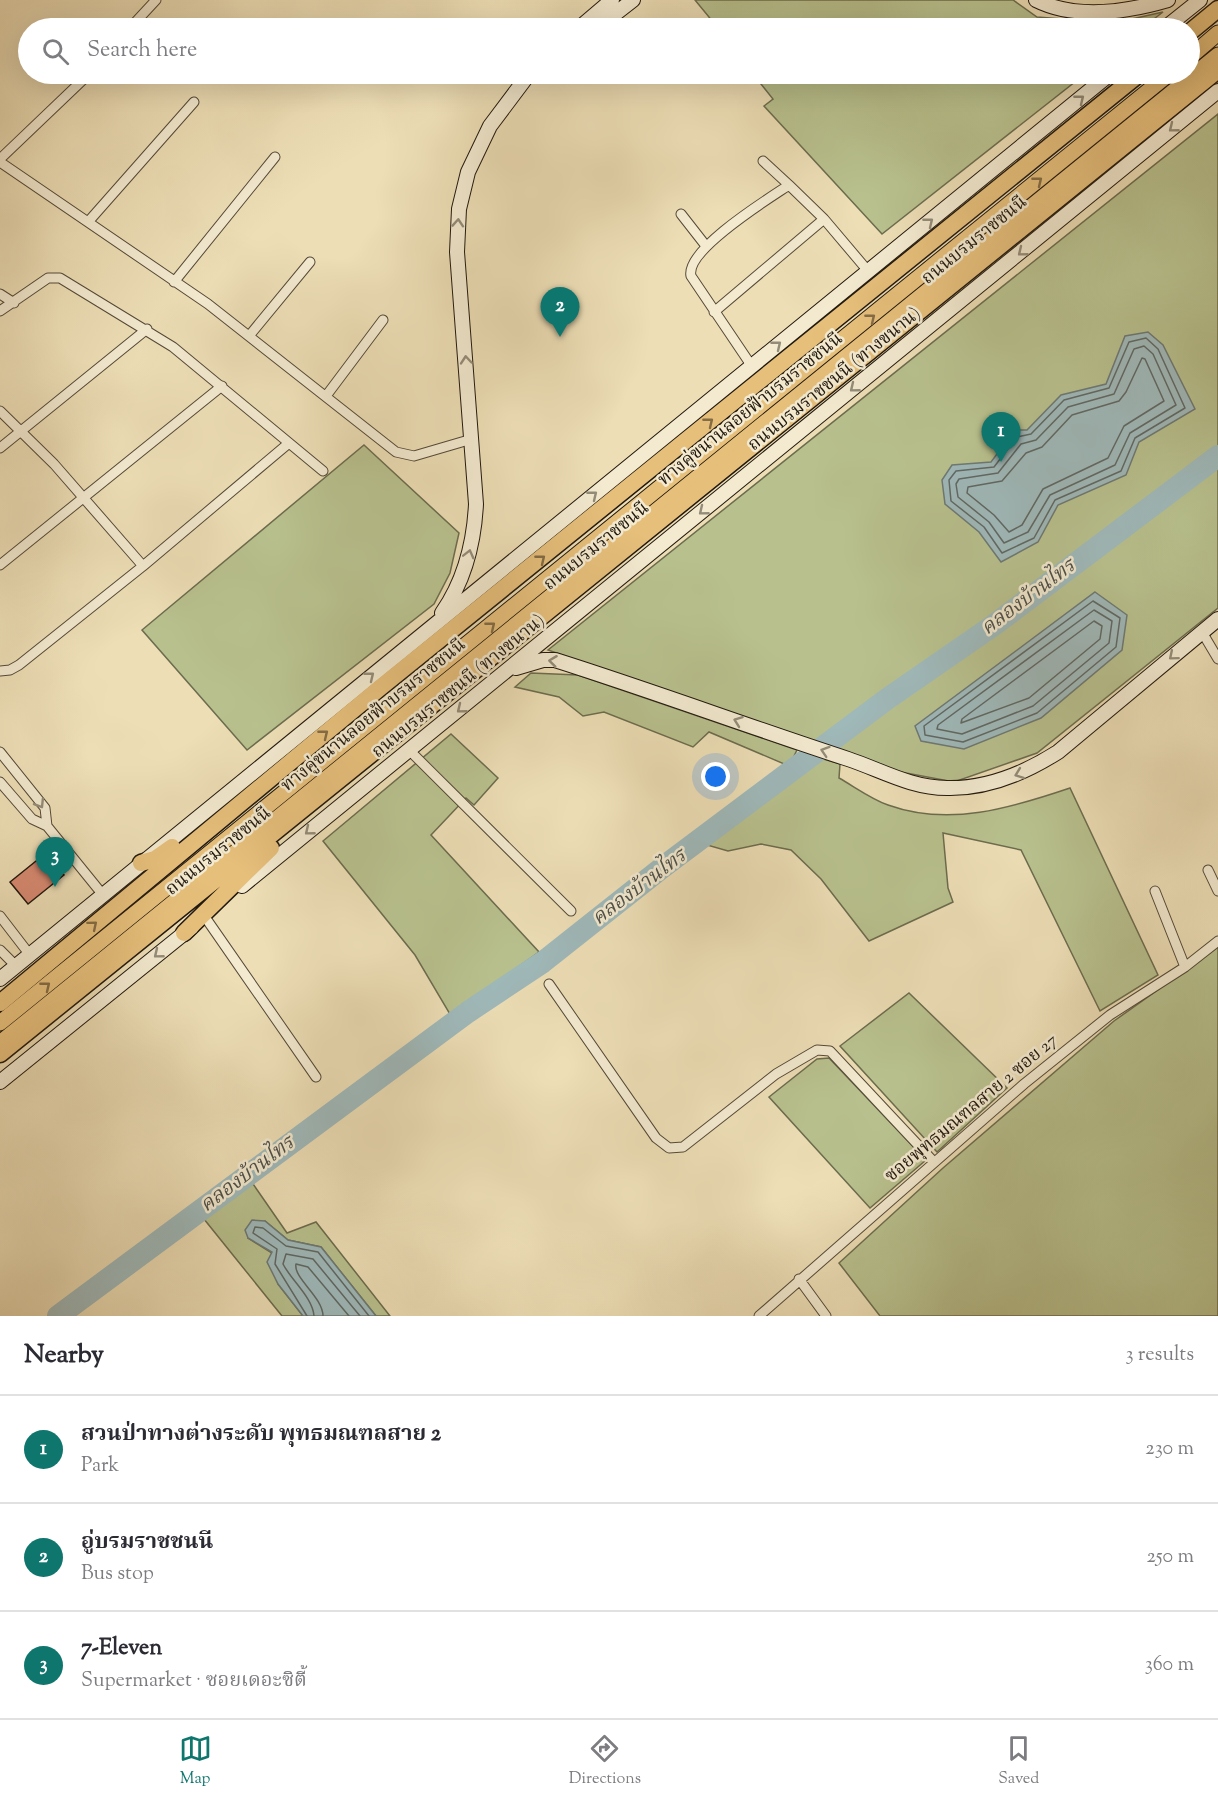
<!DOCTYPE html>
<html lang="en">
<head>
<meta charset="utf-8">
<style>
	:root { --surface:#fff; --page:#f2f2f3; --text:#2b2b33; --muted:#7c7c81; --line:#e1e1e2; --accent:#0f766e }
	body { margin:0; font-family:"Sorts Mill Goudy","Noto Serif Thai",serif; background:var(--page); color:var(--text) }
	.you { position:absolute; left:716px; top:777px; width:21px; height:21px; margin:-15px; border:4px solid #fff; border-radius:50%; background:#1a73e8; box-shadow:0 0 0 9px #1a73e833 }
	.badge { display:grid; place-items:center; width:39px; height:39px; border-radius:50%; background:var(--accent); color:#fff; font-size:20px; font-weight:700 }
	.pin { position:absolute; translate:-50% -50px; filter:drop-shadow(0 2px 3px #0008) }
	.pin::after { content:''; position:absolute; top:32px; width:21px; height:18px; background:inherit; clip-path:polygon(0 0,100% 0,50% 100%) }
	.list { margin:0; padding:0; list-style:none }
	h2 { display:flex; justify-content:space-between; align-items:center; height:78px; margin:0; padding:0 24px; font-size:26px }
	h2 small { font-size:20px; font-weight:400; color:var(--muted) }
	.list li { display:grid; grid-template-columns:39px 1fr auto; gap:18px; align-items:center; box-sizing:border-box; height:108px; padding:0 24px; border-top:2px solid var(--line) }
	.list b { display:block; font-size:22px; white-space:nowrap }
	.list p { margin:0; font-size:20px; white-space:nowrap; color:var(--muted) }
	.list em { font-size:20px; font-style:normal; color:var(--muted) }
	.icon { flex:none; width:33px; height:33px; fill:none; stroke:currentColor; stroke-width:2; stroke-linecap:round; stroke-linejoin:round }
	.map { position:relative; flex:none; width:1218px; height:1316px; overflow:hidden }
	.search { position:absolute; background:var(--surface); box-shadow:0 6px 24px #0002; left:18px; right:18px; top:18px; height:66px; display:flex; align-items:center; gap:15px; box-sizing:border-box; padding:0 21px; border-radius:33px; color:var(--muted); font-size:22px }
	.sheet { height:402px; background:var(--surface) }
	nav { display:flex; justify-content:space-around; align-items:center; box-sizing:border-box; height:84px; border-top:2px solid var(--line); background:var(--surface); font-size:16px; color:var(--muted) }
	nav a { display:grid; justify-items:center; gap:3px }
	nav .on { color:var(--accent) }
	.map>svg:first-child { display:block }
	.green { fill:#b8c18e; stroke:#6c6c4e; stroke-width:1.5 }
	.water { fill:#9fb9ba; stroke:#6d7975; stroke-width:1.5 }
	.lines { fill:none; stroke-linecap:round; stroke-linejoin:round }
	.shore { stroke:#606864; stroke-width:1.5 }
	.river { stroke:#9fb9ba; stroke-width:22 }
	.building { fill:#d78a72; stroke:#21180e; stroke-width:1.5 }
	.minor-casing { stroke:#544a38; stroke-width:11 }
	.secondary-casing { stroke:#21180e; stroke-width:16 }
	.primary-casing { stroke:#21180e; stroke-width:17 }
	.trunk-casing { stroke:#21180e; stroke-width:19 }
	.minor { stroke:#f3ead0; stroke-width:9 }
	.secondary { stroke:#f3ead0; stroke-width:14 }
	.primary { stroke:#e6bf7b; stroke-width:15 }
	.trunk { stroke:#e6bf7b; stroke-width:16 }
	.oneway { stroke:#948c79 }
	.oneway2 { stroke:#846c44 }
	.labels { text-anchor:middle; dominant-baseline:central; stroke-width:5; stroke-linejoin:round; paint-order:stroke }
	.street-label { font-size:18px; fill:#21180e; stroke:#f3ead0 }
	.water-label { font-size:20px; font-style:italic; fill:#4d504a; stroke:#f3ead0 }
</style>
</head>
<body>
<div class="map">
<svg width="1218" height="1316" viewBox="0 0 1218 1316">
	<rect width="100%" height="100%" fill="#eddeb6"/>
	<filter id="stains"><feTurbulence type="fractalNoise" baseFrequency=".00333" numOctaves="4"/><feColorMatrix values="0 0 0 0 .2 0 0 0 0 .09 0 0 0 0 .02 0 0 0 .5 -.17"/></filter>
	<radialGradient id="worn" r=".72"><stop offset=".6" stop-color="#630" stop-opacity="0"/><stop offset="1" stop-color="#630" stop-opacity=".3"/></radialGradient>
	<path class="green" d="M695 0H1013L1037 17 1114 23 1163 12 1142 28H718Z
		M753 74H1085L882 234 764 106 773 99Z
		M1218 114V608L1037 753 954 782 890 770 548 650Z
		M364 445 459 533 450 573 434 604 247 750 142 630Z
		M531 673 578 675 797 750 789 766 709 732 693 747 604 712 583 716 559 697 515 687Z
		M451 734 498 778 474 805 466 798 431 835 539 952 451 1016 415 955 323 841Z
		M820 758 840 764 839 778C855 787 871 799 888 805 949 827 1011 808 1070 788L1158 975 1100 1011 1021 850 943 833 948 888 953 902 869 941 821 879 791 850 761 844 728 851 707 845Z
		M1218 947V1316H880L839 1263 943 1168 1114 1021Z
		M909 993 1007 1088 937 1152 840 1046Z
		M829 1058 926 1160 870 1208 769 1097 817 1059Z
		M251 1181 287 1233 316 1222 390 1316H376L321 1247 288 1240 265 1221 248 1238 272 1253 278 1284 303 1316H282L204 1219Z"/>
	<path class="water" d="M1148 332 1163 345 1195 409 1139 442 1126 475 1058 505 1038 542 1001 562 979 532 945 504 942 480 952 465 991 462 1015 430H1027L1061 395 1106 384 1125 336Z
		M1095 592 1127 615 1122 650 1041 718 964 749 921 741 915 726Z
		M252 1220 265 1221 288 1240 321 1247 376 1316H303L278 1284 267 1262 272 1252 248 1238 245 1230Z"/>
	<g class="lines">
		<path class="shore" d="M1146 338 1158 349 1185 408 1135 438 1121 471 1055 500 1034 538 1002 553 984 527 951 501 949 480 956 471 994 467 1017 437 1031 434 1064 400 1109 388 1129 342Z
			M1144 346 1153 354 1176 405 1130 433 1115 465 1050 495 1028 532 1004 543 989 522 958 497 956 484 959 479 998 473 1021 444 1036 440 1068 407 1114 394 1134 349Z
			M1142 358 1145 359 1164 401 1124 426 1108 458 1043 489 1022 525 1009 532 994 515 967 493 968 487 1002 481 1026 453 1042 447 1072 415 1119 401 1126 392Z
			M1093 601 1120 618 1116 647 1037 713 963 742 925 735 924 726Z
			M1094 610 1112 621 1109 643 1033 706 962 734 937 729 938 725Z
			M1094 621 1102 626 1100 639 1029 698 961 723 962 719Z
			M307 1316 275 1264 277 1249 253 1233 255 1227 263 1228 286 1246 318 1252 369 1316
			M314 1316C313 1298 291 1280 283 1264L286 1254 313 1259 360 1316
			M323 1316C323 1297 293 1278 296 1264L308 1267 349 1316"/>
		<path class="river" d="M58 1316 468 1012 543 962 663 867 887 699 994 625 1218 456"/>
	</g>
	<path class="building" d="M46 853 64 875 28 904 10 882Z"/>
	<g class="lines">
		<g class="minor-casing">
			<path id="minor" d="M130 28 156 0
				M0 159 89 74
				M763 161 789 185
				M0 162 208 304 396 452 414 456 472 439
				M681 214 706 246
				M88 222 194 102
				M174 282 275 157
				M0 294 14 303
				M0 311 48 278H60L173 347 323 471
				M714 312 824 219
				M249 336 310 262
				M751 365 691 276C685 250 768 199 789 185L824 219 868 271
				M326 396 383 320
				M0 411 54 464 143 566
				M0 448 147 329
				M0 565 222 386
				M1202 632 1218 659
				M0 671 10 670 19 665 143 566 289 443
				M409 750 571 911
				M0 752 45 808 47 826
				M0 782 32 819 47 826 103 895
				M1208 870 1218 891
				M1155 891 1185 967
				M0 916 30 955
				M205 917 316 1077
				M0 950 16 966
				M549 984 656 1138 669 1148 683 1147 776 1074 817 1050 830 1051 934 1162
				M799 1279 826 1316
				M759 1316 1024 1084 1110 1015 1185 967 1218 941"/>
		</g>
		<g class="secondary-casing">
			<path id="secondary" d="M1036 0C1076 20 1127 12 1168 0
				M579 28 612 0
				M597 28 633 0
				M1165 28 1200 0
				M442 613C465 580 474 544 476 504L457 252 459 209 468 172 490 126 529 74
				M516 668 543 660H555C653 691 750 727 848 759 881 770 911 788 947 788 988 789 1025 773 1058 752L1218 619
				M242 886 1218 91
				M0 979 1110 74
				M0 1082 192 927"/>
		</g>
		<g class="primary-casing">
			<path id="primary" d="M1190 57 1218 33
				M0 1023 1169 74
				M0 1043 1218 55"/>
		</g>
		<g class="trunk-casing">
			<path id="trunk" d="M1190 32 1218 9
				M141 863 155 859 172 847
				M184 933 271 848
				M0 1003 381 687 1139 74
				M0 1054 1218 70"/>
		</g>
		<use href="#minor" class="minor"/>
		<use href="#secondary" class="secondary"/>
		<use href="#primary" class="primary"/>
		<use href="#trunk" class="trunk"/>
	</g>
	<defs><path id="oneway-chevron" d="M-2-3.5L2.5 0L-2 3.5" fill="none" stroke-width="1.6" stroke-linecap="round" stroke-linejoin="round" transform="scale(1.5)"/></defs>
	<g class="oneway">
		<use href="#oneway-chevron" transform="translate(1080 99) rotate(-39)"/>
		<use href="#oneway-chevron" transform="translate(1173 128) rotate(141)"/>
		<use href="#oneway-chevron" transform="translate(929 222) rotate(-39)"/>
		<use href="#oneway-chevron" transform="translate(458 223) rotate(-86)"/>
		<use href="#oneway-chevron" transform="translate(1022 252) rotate(141)"/>
		<use href="#oneway-chevron" transform="translate(777 345) rotate(-39)"/>
		<use href="#oneway-chevron" transform="translate(466 360) rotate(-95)"/>
		<use href="#oneway-chevron" transform="translate(854 388) rotate(141)"/>
		<use href="#oneway-chevron" transform="translate(593 495) rotate(-39)"/>
		<use href="#oneway-chevron" transform="translate(703 511) rotate(141)"/>
		<use href="#oneway-chevron" transform="translate(469 554) rotate(-76)"/>
		<use href="#oneway-chevron" transform="translate(1173 656) rotate(140)"/>
		<use href="#oneway-chevron" transform="translate(553 661) rotate(-173)"/>
		<use href="#oneway-chevron" transform="translate(370 676) rotate(-39)"/>
		<use href="#oneway-chevron" transform="translate(461 709) rotate(141)"/>
		<use href="#oneway-chevron" transform="translate(738 721) rotate(-160)"/>
		<use href="#oneway-chevron" transform="translate(825 751) rotate(-162)"/>
		<use href="#oneway-chevron" transform="translate(1019 774) rotate(159)"/>
		<use href="#oneway-chevron" transform="translate(40 804) rotate(58)"/>
		<use href="#oneway-chevron" transform="translate(309 831) rotate(141)"/>
		<use href="#oneway-chevron" transform="translate(158 954) rotate(141)"/>
	</g>
	<g class="oneway2">
		<use href="#oneway-chevron" transform="translate(1038 181) rotate(-39)"/>
		<use href="#oneway-chevron" transform="translate(871 318) rotate(-39)"/>
		<use href="#oneway-chevron" transform="translate(709 422) rotate(-39)"/>
		<use href="#oneway-chevron" transform="translate(541 559) rotate(-39)"/>
		<use href="#oneway-chevron" transform="translate(491 626) rotate(-39)"/>
		<use href="#oneway-chevron" transform="translate(324 734) rotate(-39)"/>
		<use href="#oneway-chevron" transform="translate(93 925) rotate(-40)"/>
		<use href="#oneway-chevron" transform="translate(46 986) rotate(-39)"/>
	</g>
	<g class="labels">
		<g class="street-label">
			<text transform="translate(975 241) rotate(-39)">ถนนบรมราชชนนี</text>
			<text transform="translate(835 380) rotate(-39)">ถนนบรมราชชนนี (ทางขนาน)</text>
			<text transform="translate(751 410) rotate(-39)">ทางคู่ขนานลอยฟ้าบรมราชชนนี</text>
			<text transform="translate(597 547) rotate(-39)">ถนนบรมราชชนนี</text>
			<text transform="translate(459 687) rotate(-39)">ถนนบรมราชชนนี (ทางขนาน)</text>
			<text transform="translate(374 716) rotate(-39)">ทางคู่ขนานลอยฟ้าบรมราชชนนี</text>
			<text transform="translate(219 852) rotate(-39)">ถนนบรมราชชนนี</text>
			<text transform="translate(972 1109) rotate(-40)">ซอยพุทธมณฑลสาย 2 ซอย 27</text>
		</g>
		<g class="water-label">
			<text transform="translate(1029 598) rotate(-37)">คลองบ้านไทร</text>
			<text transform="translate(640 888) rotate(-37)">คลองบ้านไทร</text>
			<text transform="translate(248 1175) rotate(-37)">คลองบ้านไทร</text>
		</g>
	</g>
	<rect width="100%" height="100%" filter="url(#stains)"/>
	<rect width="100%" height="100%" fill="url(#worn)"/>
</svg>
<div class="you"></div>
<div class="pin badge" style="left:1001px;top:462px">1</div>
<div class="pin badge" style="left:560px;top:337px">2</div>
<div class="pin badge" style="left:55px;top:887px">3</div>
<div class="search"><svg class="icon" aria-label="search" viewBox="0 0 24 24"><circle cx="10" cy="10" r="6"/><path d="M15 15l6 6"/></svg>Search here</div>
</div>
<section class="sheet">
<h2>Nearby<small>3 results</small></h2>
<ul class="list">
<li><span class="badge">1</span><div><b>สวนป่าทางต่างระดับ พุทธมณฑลสาย 2</b><p>Park</p></div><em>230 m</em></li>
<li><span class="badge">2</span><div><b>อู่บรมราชชนนี</b><p>Bus stop</p></div><em>250 m</em></li>
<li><span class="badge">3</span><div><b>7-Eleven</b><p>Supermarket · ซอยเดอะซิตี้</p></div><em>360 m</em></li>
</ul>
</section>
<nav>
<a class="on"><svg class="icon" aria-label="map" viewBox="0 0 24 24"><path d="M3 6l6-2 6 2 6-2v14l-6 2-6-2-6 2zM9 4v14M15 6v14"/></svg>Map</a>
<a><svg class="icon" aria-label="directions" viewBox="0 0 24 24"><path d="M12 3l9 9-9 9-9-9zM9 14v-3h6M13 9l2 2-2 2"/></svg>Directions</a>
<a><svg class="icon" aria-label="saved" viewBox="0 0 24 24"><path d="M7 4h10v16l-5-4-5 4z"/></svg>Saved</a>
</nav>
</body>
</html>
